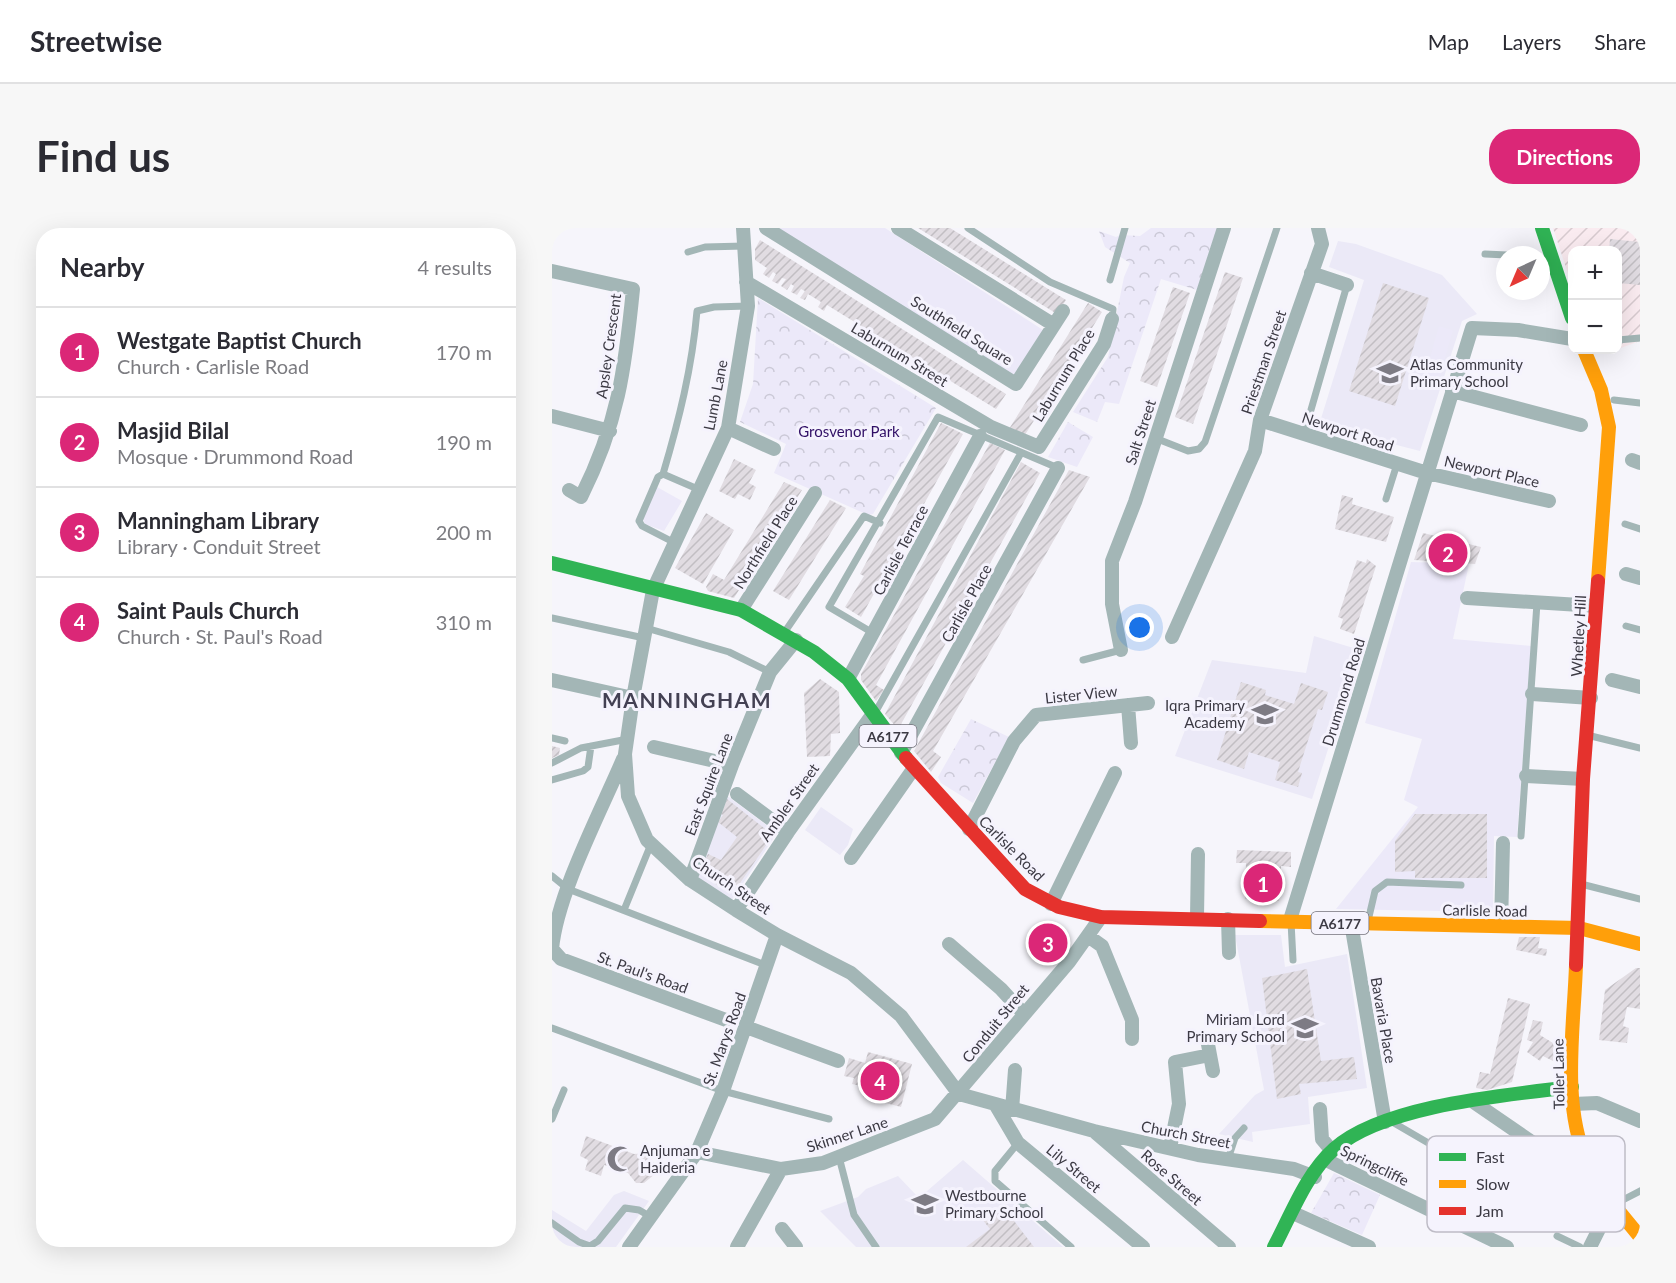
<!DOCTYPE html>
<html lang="en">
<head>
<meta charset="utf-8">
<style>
	:root { --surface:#fff; --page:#f7f7f7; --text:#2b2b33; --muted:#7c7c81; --line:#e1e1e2; --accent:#db2777 }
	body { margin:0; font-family:Lato,sans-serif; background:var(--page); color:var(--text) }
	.controls { position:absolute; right:18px; top:18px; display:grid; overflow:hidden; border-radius:12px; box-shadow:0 6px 24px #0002 }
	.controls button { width:54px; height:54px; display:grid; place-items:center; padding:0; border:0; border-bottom:2px solid var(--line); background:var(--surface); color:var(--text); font:30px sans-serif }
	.compass { position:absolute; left:944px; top:18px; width:54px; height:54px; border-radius:50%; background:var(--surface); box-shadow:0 6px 24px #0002; rotate:224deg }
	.you { position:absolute; left:588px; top:400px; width:21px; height:21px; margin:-15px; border:4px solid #fff; border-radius:50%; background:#1a73e8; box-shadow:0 0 0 9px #1a73e833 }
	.badge { display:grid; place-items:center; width:39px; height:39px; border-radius:50%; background:var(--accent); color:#fff; font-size:20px; font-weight:700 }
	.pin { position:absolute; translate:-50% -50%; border:3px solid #fff; box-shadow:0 2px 6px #0006 }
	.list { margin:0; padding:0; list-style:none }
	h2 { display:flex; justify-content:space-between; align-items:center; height:78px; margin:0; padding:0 24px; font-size:26px }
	h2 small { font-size:20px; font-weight:400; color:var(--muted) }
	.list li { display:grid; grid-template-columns:39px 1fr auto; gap:18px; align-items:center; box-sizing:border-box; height:90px; padding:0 24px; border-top:2px solid var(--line) }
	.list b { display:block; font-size:22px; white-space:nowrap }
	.list p { margin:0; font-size:20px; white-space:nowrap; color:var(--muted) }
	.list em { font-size:20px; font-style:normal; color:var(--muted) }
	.map { position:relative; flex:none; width:1088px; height:1019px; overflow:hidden; border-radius:24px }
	header { display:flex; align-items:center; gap:36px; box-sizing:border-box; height:84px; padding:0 30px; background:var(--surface); border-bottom:2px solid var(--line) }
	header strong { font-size:28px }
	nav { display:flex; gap:33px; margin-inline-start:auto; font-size:21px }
	.intro { display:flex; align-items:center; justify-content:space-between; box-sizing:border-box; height:144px; padding:0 36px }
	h1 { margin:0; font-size:42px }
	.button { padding:15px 27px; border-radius:24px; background:var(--accent); color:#fff; font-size:21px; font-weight:700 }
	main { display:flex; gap:36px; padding:0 36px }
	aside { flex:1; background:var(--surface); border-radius:24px; box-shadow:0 6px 24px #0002 }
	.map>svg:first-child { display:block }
	.built { fill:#ebe9f7 }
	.industrial { fill:url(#industrial-furrows) }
	.green { fill:#ece9f9 }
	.forest { fill:url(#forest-crowns) }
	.building { fill:url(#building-hatch) }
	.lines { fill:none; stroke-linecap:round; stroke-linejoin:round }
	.lane { stroke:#a3b6b6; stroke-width:7 }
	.street { stroke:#a3b6b6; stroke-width:14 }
	.fast { stroke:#30b455; stroke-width:14 }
	.slow { stroke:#ff9f0a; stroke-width:14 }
	.jam { stroke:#e5322d; stroke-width:14 }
	.labels { text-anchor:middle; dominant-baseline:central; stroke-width:6; stroke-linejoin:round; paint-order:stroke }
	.shield { fill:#f5f3fd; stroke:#74727c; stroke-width:1.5 }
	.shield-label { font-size:14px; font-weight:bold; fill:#3c3a44 }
	.street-label { font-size:15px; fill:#3c3a44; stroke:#f5f3fd }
	.poi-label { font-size:15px; fill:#3c3a44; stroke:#f5f3fd; text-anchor:start }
	.park-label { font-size:15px; fill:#311066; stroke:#f5f3fd }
	.district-label { font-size:21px; font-weight:bold; letter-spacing:1.5px; fill:#434053; stroke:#f5f3fd }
	.key { fill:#f5f3fd; stroke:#bebcc6; stroke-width:1.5 }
	.key-label { font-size:16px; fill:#3c3a44 }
</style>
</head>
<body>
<header>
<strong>Streetwise</strong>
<nav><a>Map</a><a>Layers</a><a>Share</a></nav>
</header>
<div class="intro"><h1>Find us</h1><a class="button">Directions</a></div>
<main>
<aside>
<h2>Nearby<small>4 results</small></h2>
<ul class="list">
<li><span class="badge">1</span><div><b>Westgate Baptist Church</b><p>Church · Carlisle Road</p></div><em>170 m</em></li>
<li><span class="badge">2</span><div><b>Masjid Bilal</b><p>Mosque · Drummond Road</p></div><em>190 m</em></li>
<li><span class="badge">3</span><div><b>Manningham Library</b><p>Library · Conduit Street</p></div><em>200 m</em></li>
<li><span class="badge">4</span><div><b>Saint Pauls Church</b><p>Church · St. Paul's Road</p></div><em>310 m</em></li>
</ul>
</aside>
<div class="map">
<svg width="1088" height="1019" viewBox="0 0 1088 1019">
	<defs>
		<pattern id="industrial-furrows" width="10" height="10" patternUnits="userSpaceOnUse" patternTransform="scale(1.5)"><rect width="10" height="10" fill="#faebf0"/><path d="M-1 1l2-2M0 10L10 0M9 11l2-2" fill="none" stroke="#d7cacf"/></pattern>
		<pattern id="forest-crowns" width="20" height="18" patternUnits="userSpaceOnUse" patternTransform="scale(1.5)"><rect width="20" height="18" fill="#ece9f9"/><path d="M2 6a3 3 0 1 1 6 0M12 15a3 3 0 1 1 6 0" fill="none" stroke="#cbc9d7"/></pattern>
		<pattern id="building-hatch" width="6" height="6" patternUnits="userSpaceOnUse" patternTransform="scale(1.5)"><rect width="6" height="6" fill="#e1dce2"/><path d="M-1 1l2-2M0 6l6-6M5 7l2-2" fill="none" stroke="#c2bec3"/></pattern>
	</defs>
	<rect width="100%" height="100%" fill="#f6f5fb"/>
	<path class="built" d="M786 13 804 16 890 47 925 86 910 93 868 223 767 197 812 52 777 39Z
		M762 408 808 422 760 571 623 528 660 432 754 445Z
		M174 567 225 605 179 673 143 648Z
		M269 579 301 601 296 617 288 627 253 602Z
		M683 707H729L733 739 795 726 815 860 756 869 758 896 700 904 701 914 667 906 703 867 712 862Z
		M411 932 511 1019H304L268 983 306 969 314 961 346 948 367 970Z
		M72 963 97 973 64 1019H0V982L34 1003 62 967Z"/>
	<path class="industrial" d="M1001 0H1088V113L1066 121V22H1020V58Z"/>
	<path class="green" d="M222 0H333L491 102 460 150Z
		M887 98 901 102 886 155 872 151Z
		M105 259 130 273 112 303 93 296 90 289Z
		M859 334 917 336 901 411 979 418 965 609 942 608 941 684 784 681 866 579 852 572 870 511 813 495Z
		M406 960 423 983 407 995 390 972Z"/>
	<path class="forest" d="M599 0H665L645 62 609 51 567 176 553 174 545 194 521 184 556 129 572 49 578 35 553 19 547 3 564 9 568 7 588 8Z
		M206 70 384 180 321 286 316 287 222 245 234 216 188 194 201 156Z
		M516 194 541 209 525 239 496 229Z
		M419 491 457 509 421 575 389 555 386 549Z
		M782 945 828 967 810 1007 759 985Z"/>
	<path class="building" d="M366 0H398L514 72 505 86Z
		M1058 11 1088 14V57L1066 55V22H1057Z
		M208 12 454 166 444 181 275 77 272 83 266 79 269 74 256 66 253 72 248 70 253 63 249 61 245 67 239 64 242 58 239 56 235 62 229 58 234 51 230 50 226 56 220 53 224 46 221 44 217 50 211 46 215 40 203 32V21Z
		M673 44 691 50 641 196 623 189Z
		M831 55 877 70 843 178 797 163Z
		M621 59 638 65 605 159 588 153Z
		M536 75 550 84 471 210 457 201Z
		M389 195 411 206 309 389 293 379 312 348 308 346Z
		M438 215 453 222 324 457 332 462 324 473 309 452V446Z
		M182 231 204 242 197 255 204 259 198 272 186 266 183 271 167 263Z
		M469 234 488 245 348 498 345 500 333 486Z
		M517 242 538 249 381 523 389 529 379 544 362 523Z
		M232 254 250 262 182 370 156 363 154 359 161 346 172 352Z
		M790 267 801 270 800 276 842 289 834 314 783 301Z
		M278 272 294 280 237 372 221 363Z
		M154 285 182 302 151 356 123 340Z
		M871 305 929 319 923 336 862 332Z
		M815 331 824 338 802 406 788 401 791 391 786 389 805 332 814 335Z
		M268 451 287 464 288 505 279 506 278 528 255 529 252 465Z
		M689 454 714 462 713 467 742 476 749 455 776 464 770 482 766 481 746 544 750 545 746 559 723 552 728 534 697 524 692 541 665 532Z
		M0 518 8 520 7 527 0 530Z
		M175 571 221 607 184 661 174 653 169 660 154 649 158 641 152 635 156 626 169 632 185 609 166 594 171 587 169 586Z
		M863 586H935V650H863V643L843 644V613Z
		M685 622 739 624V639L729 638 727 673 693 671 694 635H684Z
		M967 709H988L986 720 995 721 994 728 964 722Z
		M1084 740H1088V781L1075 779 1071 798 1077 800 1075 815 1047 812 1053 762Z
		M755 741 769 833 802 829 805 851 747 856 749 866 725 871 710 750Z
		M956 770 978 776 960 854 935 862 924 860 928 844 938 846Z
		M981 792 991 794 988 807 1009 820 1001 833 991 828 988 833 975 824 981 814 975 812Z
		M316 824 360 836 349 879 311 869 314 859 300 856 302 850 292 848 297 830 313 835Z
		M34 908 82 926 95 925 104 938 103 946 92 955H84L76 945 52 937 49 948 33 942 36 932 28 928Z
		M450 977 482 1019H414L438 1001 430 991Z
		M0 1008 14 1019H0Z"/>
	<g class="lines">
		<path class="lane" d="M416 0 498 54 561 81 560 91
			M136 24 153 19 192 18
			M933 26 955 27
			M558 52 573 0
			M1066 112 1088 110
			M1062 172 1088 175
			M752 206 795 57
			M603 210 636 223 647 221 653 214 725 0
			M111 246 106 249 87 293 90 298 123 315
			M148 262 111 246C127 192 140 140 145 83L162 79 196 78
			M834 271 845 236
			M1073 296 1088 301
			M0 390 92 410
			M1074 398 1088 402
			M94 400 177 424 218 444
			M232 405 312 288 328 295
			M321 405 277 379 386 189 506 240
			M531 432 569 422
			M324 483 469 225
			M1035 507 1088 520
			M0 510 13 513
			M0 535 29 520 76 511
			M0 552 31 543 36 539 39 518
			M969 608 985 375
			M0 648 16 661 216 738
			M1029 656 1088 671
			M72 682 99 616
			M816 693 823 663 835 654 909 657
			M739 694 741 732
			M0 800 171 863 277 891
			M0 891 12 862
			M842 895 998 986
			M466 915 443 943V953L519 1019
			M287 929 302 987 324 1019
			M676 931 683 910 692 900
			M1063 976 1088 963
			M0 995 27 1014 38 1018 46 1013 73 980 87 982 99 989
			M1005 1008 1028 1019"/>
		<path class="street" d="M191 0 196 78 176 200 101 362 81 470 73 526 76 568 95 612 138 652 184 682 225 707 299 745 349 788 407 866 542 903 646 927 742 941 763 949
			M214 0 464 156 502 97 346 0
			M0 43 81 61C73 142 66 195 29 269L17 262
			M759 45 795 57
			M194 54 439 199 487 219 552 116 560 91
			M502 97 511 83
			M900 163 1029 197
			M0 188 58 203
			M708 192 875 245 997 273
			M176 200 222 221
			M1080 232 1088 235
			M1074 346 1088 350
			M915 370 1044 378
			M189 382 263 265
			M620 409 703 223 708 192 770 16 766 0
			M569 422 560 376V333L583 274 672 0
			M296 451 428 208
			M0 452 81 470
			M1060 452 1088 459
			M980 466 1039 470
			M576 477 579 515
			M102 519 180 537
			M349 525 506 240
			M71 531C49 583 5 666 0 721L9 731 174 792
			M974 548 1031 551
			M185 566 236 604
			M417 601 462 513 484 487 596 475
			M299 630 362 540
			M138 652 180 537 218 444 244 412
			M499 676 563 545
			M184 682 236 604 320 487
			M645 689 646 626
			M676 691 677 725
			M738 692 920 100 966 102 1020 111
			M799 695 833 894
			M949 698 951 615
			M536 708 550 718 580 792V811
			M397 716 449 761 471 785
			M194 799 286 833
			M655 811 661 843
			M923 875 1009 934 1021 939 1035 935
			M443 876 466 915 591 1019
			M1021 876 1045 875 1088 893
			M768 881 770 911 780 923
			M460 882 463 842
			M544 905 677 1019
			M618 920 627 876 623 834 658 827
			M145 924 229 941 271 935 383 891 517 734 549 689
			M774 932 955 1019
			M741 985 817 1019
			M230 1001 244 1019
			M77 1019 145 924 171 863 225 707
			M185 1019 229 941
			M1038 1019 1053 989 1062 976"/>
		<path class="fast" d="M990 0 1020 90
			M0 335 189 382 262 424 296 451 354 530
			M722 1019C739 987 754 946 782 921 831 877 955 867 1020 859"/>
		<path class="slow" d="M1032 122 1049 162 1057 199 1046 353
			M708 693 1027 700 1088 716
			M1024 737C1022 800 1009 875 1035 934 1047 962 1069 985 1088 1009"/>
		<path class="jam" d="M354 530 473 661 507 679 549 689 708 693
			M1024 737 1031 551 1046 353"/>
	</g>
	<defs>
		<g id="school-bare" transform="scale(2.07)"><path d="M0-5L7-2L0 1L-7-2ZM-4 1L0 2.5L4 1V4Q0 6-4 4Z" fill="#7d7b84" stroke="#f5f3fd" stroke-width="2.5" paint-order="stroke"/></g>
		<g id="mosque-bare" transform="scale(2.07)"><path d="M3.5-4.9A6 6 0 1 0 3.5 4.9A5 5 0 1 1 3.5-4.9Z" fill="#7d7b84" stroke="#f5f3fd" stroke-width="2.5" paint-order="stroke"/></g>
	</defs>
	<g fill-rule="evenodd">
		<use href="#school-bare" x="838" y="145"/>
		<use href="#school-bare" x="713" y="486"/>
		<use href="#school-bare" x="753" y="800"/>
		<use href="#mosque-bare" x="68" y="931"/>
		<use href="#school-bare" x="373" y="976"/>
	</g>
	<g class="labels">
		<g class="shield">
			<rect x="307.5" y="497" width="57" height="22" rx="4.5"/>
			<rect x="759.5" y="684" width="57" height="22" rx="4.5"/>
		</g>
		<g class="shield-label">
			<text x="336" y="508">A6177</text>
			<text x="788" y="695">A6177</text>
		</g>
		<g class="street-label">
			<text transform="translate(410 102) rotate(32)">Southfield Square</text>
			<text transform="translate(56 118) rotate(-82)">Apsley Crescent</text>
			<text transform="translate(348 126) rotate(31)">Laburnum Street</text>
			<text transform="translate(711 134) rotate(-71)">Priestman Street</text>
			<text transform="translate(511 147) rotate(-59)">Laburnum Place</text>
			<text transform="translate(163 167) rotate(-79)">Lumb Lane</text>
			<text transform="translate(796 203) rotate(18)">Newport Road</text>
			<text transform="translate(588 204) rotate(-72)">Salt Street</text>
			<text transform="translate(940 243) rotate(13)">Newport Place</text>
			<text transform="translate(213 314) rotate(-58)">Northfield Place</text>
			<text transform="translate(348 322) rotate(-62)">Carlisle Terrace</text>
			<text transform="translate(414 375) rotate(-61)">Carlisle Place</text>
			<text transform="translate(1026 408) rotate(-87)">Whetley Hill</text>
			<text transform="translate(791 464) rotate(-73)">Drummond Road</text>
			<text transform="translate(529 466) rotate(-6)">Lister View</text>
			<text transform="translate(156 556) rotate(-69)">East Squire Lane</text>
			<text transform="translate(237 574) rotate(-55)">Ambler Street</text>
			<text transform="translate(460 620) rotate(45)">Carlisle Road</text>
			<text transform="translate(180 657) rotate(34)">Church Street</text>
			<text transform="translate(933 682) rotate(1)">Carlisle Road</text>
			<text transform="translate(91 744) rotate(20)">St. Paul's Road</text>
			<text transform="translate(832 792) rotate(80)">Bavaria Place</text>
			<text transform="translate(443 795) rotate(-51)">Conduit Street</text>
			<text transform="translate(172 811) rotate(-70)">St. Marys Road</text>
			<text transform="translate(1006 846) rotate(-91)">Toller Lane</text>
			<text transform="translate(295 906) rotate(-18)">Skinner Lane</text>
			<text transform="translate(634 906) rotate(11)">Church Street</text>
			<text transform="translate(823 937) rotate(26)">Springcliffe</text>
			<text transform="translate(522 940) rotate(40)">Lily Street</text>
			<text transform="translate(620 949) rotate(41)">Rose Street</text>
		</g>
		<g class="poi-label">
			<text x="858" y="136">Atlas Community<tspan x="858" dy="17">Primary School</tspan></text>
			<text x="693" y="477" text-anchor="end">Iqra Primary<tspan x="693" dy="17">Academy</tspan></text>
			<text x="733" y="791" text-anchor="end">Miriam Lord<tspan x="733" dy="17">Primary School</tspan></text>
			<text x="88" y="922">Anjuman e<tspan x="88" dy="17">Haideria</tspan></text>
			<text x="393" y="967">Westbourne<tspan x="393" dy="17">Primary School</tspan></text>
		</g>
		<g class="park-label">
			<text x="297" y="203">Grosvenor Park</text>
		</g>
		<g class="district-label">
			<text x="135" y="471">MANNINGHAM</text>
		</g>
	</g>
	<rect x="875" y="908" width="198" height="96" rx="9" class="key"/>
	<rect x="887" y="925" width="27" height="8" fill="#30b455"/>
	<rect x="887" y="952" width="27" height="8" fill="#ff9f0a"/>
	<rect x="887" y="979" width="27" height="8" fill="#e5322d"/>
	<g class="key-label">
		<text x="924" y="935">Fast</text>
		<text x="924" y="962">Slow</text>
		<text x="924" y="989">Jam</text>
	</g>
</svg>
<div class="controls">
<button>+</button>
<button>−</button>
</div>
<svg class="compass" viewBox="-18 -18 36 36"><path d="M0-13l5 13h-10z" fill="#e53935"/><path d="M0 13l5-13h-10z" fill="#7c7c81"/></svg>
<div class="you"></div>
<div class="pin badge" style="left:711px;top:655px">1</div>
<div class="pin badge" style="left:896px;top:325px">2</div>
<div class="pin badge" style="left:496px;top:715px">3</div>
<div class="pin badge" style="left:328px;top:853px">4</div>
</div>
</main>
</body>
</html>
